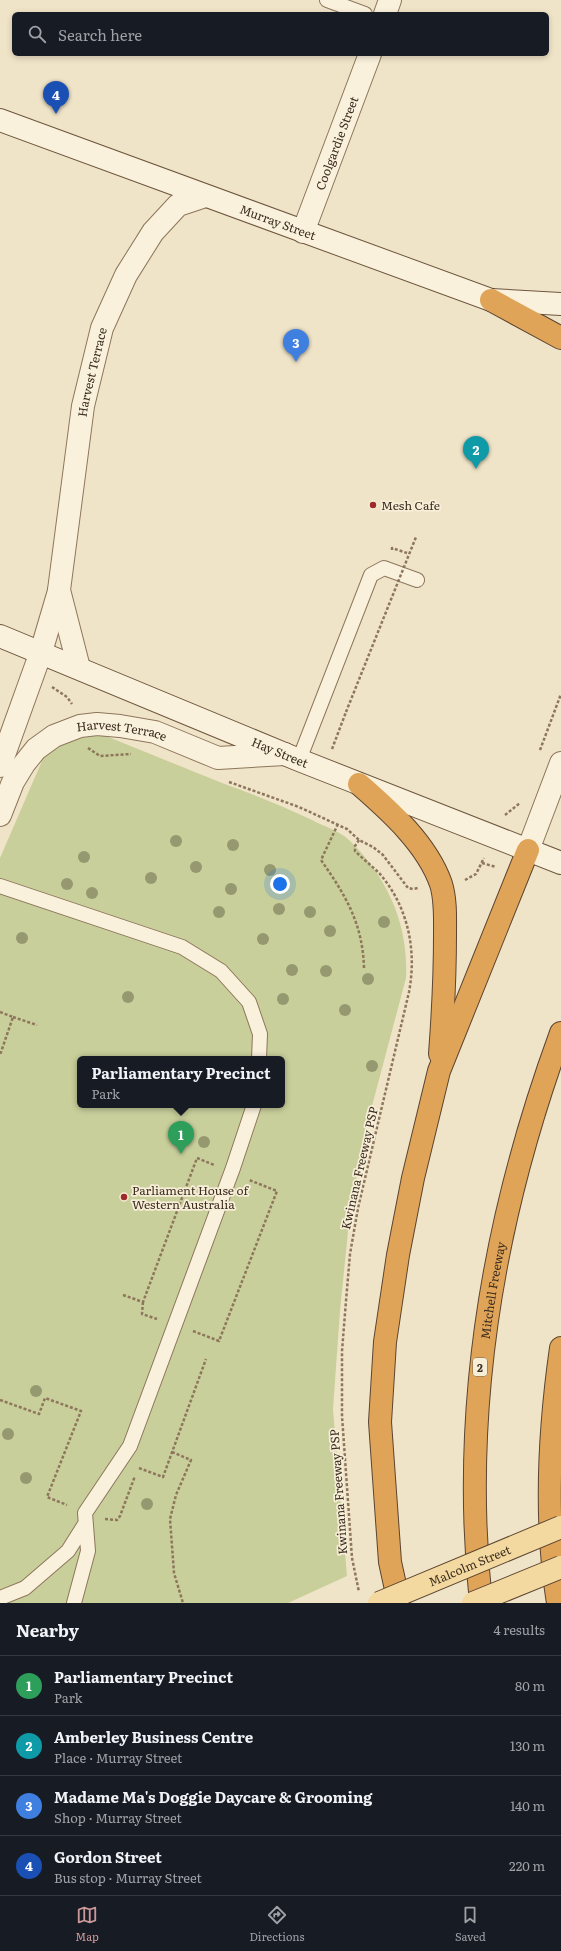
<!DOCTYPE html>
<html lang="en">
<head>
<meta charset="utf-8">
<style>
	:root { --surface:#171b24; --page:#242831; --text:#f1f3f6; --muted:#9ea1a6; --line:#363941; --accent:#cc999b }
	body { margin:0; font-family:Literata,serif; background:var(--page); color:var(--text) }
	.you { position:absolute; left:280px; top:884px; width:14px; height:14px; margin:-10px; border:3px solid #fff; border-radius:50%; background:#1a73e8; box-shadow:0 0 0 6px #1a73e833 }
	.badge { display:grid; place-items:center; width:26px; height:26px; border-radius:50%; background:var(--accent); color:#fff; font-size:13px; font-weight:700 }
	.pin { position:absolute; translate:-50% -33px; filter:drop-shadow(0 1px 2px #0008) }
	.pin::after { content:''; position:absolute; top:21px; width:14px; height:12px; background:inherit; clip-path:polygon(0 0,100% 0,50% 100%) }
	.popup { position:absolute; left:77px; top:1056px; width:208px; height:52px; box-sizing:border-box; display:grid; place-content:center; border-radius:6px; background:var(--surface); filter:drop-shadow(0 1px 3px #0005); font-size:13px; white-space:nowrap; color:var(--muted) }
	.popup b { font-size:15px; color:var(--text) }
	.popup::after { content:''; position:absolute; left:50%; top:100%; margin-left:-8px; border:8px solid transparent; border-top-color:var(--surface) }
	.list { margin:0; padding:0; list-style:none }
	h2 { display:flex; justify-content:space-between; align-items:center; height:52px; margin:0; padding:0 16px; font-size:17px }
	h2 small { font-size:13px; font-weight:400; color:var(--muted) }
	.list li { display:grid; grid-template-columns:26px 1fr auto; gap:12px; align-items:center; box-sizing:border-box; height:60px; padding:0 16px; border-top:1px solid var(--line) }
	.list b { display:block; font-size:15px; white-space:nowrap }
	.list p { margin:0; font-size:13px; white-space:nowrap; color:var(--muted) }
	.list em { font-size:13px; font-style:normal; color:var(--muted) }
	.icon { flex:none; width:22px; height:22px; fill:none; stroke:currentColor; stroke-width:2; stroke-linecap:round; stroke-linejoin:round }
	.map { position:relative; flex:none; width:561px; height:1603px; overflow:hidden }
	.search { position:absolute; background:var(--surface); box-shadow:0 2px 6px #0003; left:12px; right:12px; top:12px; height:44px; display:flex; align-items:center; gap:10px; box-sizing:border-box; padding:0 14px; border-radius:6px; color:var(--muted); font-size:15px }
	.sheet { height:292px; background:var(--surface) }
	nav { display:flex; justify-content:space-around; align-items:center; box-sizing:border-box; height:56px; border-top:1px solid var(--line); background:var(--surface); font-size:11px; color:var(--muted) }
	nav a { display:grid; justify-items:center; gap:2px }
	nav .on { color:var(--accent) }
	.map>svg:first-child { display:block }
	.green { fill:#c9cf9b; fill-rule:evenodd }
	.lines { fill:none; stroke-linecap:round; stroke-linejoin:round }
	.service-casing { stroke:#8d765c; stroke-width:16 }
	.minor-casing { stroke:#8d765c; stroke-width:24 }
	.tertiary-casing { stroke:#8d765c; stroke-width:24 }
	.secondary-casing { stroke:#6f573f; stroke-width:24 }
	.motorway-casing { stroke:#5b4430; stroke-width:24 }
	.path { stroke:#8d765c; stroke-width:2.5; stroke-dasharray:3 2; stroke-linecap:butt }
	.service { stroke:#faf1dc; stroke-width:14 }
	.minor { stroke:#faf1dc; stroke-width:22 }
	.tertiary { stroke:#faf1dc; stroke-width:22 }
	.secondary { stroke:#faf1dc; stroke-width:22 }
	.motorway { stroke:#e0a458; stroke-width:22 }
	.primary-bridge-casing { stroke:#5b4430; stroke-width:24; stroke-linecap:butt }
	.path-bridge { stroke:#8d765c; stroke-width:2.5; stroke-dasharray:3 2; stroke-linecap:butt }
	.primary-bridge { stroke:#f3d9a0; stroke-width:22 }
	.tree { fill:#96986f }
	.poi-dot { fill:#9e2a2b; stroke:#f7eed8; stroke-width:1.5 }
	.labels { text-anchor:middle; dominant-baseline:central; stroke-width:3.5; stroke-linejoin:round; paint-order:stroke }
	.shield { fill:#f7eed8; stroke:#756857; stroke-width:1 }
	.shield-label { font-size:11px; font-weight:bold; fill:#3d2e20 }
	.street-label { font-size:12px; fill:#3d2e20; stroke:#f7eed8 }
	.poi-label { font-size:12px; fill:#3d2e20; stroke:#f7eed8; text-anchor:start }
</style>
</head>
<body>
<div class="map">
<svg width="561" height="1603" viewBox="0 0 561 1603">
	<rect width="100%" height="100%" fill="#f0e4c8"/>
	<path class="green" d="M96 732C138 749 180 766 222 783 253 794 283 806 312 820 323 826 340 831 349 840 387 876 409 925 406 978L372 1106 351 1202 340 1311 333 1409 347 1576 288 1603H0V858L48 747ZM80 1059H282V1105H80Z"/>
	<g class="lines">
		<g class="service-casing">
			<path id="service" d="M327 0 365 14
				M299 760 371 575 384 568 417 580
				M0 886 182 947 221 971 249 1002 260 1034 259 1059
				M0 1598 25 1588 68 1551 85 1524
				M74 1603 88 1551 85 1513 130 1446 233 1168 254 1105"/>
		</g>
		<g class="minor-casing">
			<g id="minor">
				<path d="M385 14 390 0"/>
				<path id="s1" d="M303 232 370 54"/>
				<path d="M528 850 561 763"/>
			</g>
		</g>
		<g class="tertiary-casing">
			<g id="tertiary">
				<path id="s2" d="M79 668 59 590 83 406 102 328 126 275 153 232 178 205 205 196"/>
				<path d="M0 766 41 652 59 591"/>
				<path id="s3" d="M0 815 13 782 24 764 36 749 54 736 80 726 97 724 120 726 155 732 218 758 285 754"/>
			</g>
		</g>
		<g class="secondary-casing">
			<g id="secondary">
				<path id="s4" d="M0 120 491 300 561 304"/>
				<path id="s5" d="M0 636 299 760 561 863"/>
			</g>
		</g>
		<g class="motorway-casing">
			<g id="motorway">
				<path d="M491 300 561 338"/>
				<path d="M359 784C390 811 427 844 441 884 446 900 445 919 445 935 445 975 443 1014 440 1054"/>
				<path d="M399 1603 390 1562 380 1422 385 1342 398 1255 413 1178 439 1071 528 850"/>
				<path id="s6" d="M481 1603C460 1408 494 1216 561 1033"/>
				<path d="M558 1603C544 1518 549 1432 561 1348"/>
			</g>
		</g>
		<path class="path" d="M392 550V548L407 553
			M52 687 67 697 72 704
			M88 748 100 756 131 754
			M332 749 346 712
			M540 750 561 694
			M229 782 299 807 347 829 359 840 373 847 383 855 408 888 413 889 418 888
			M505 815 520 803
			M338 824 321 860C346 896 363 924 364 969
			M359 840 355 846V851C363 859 372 866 380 874 408 907 417 950 409 992L358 1208 350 1254 346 1301 342 1351V1416L352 1558 359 1592
			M482 863 496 867
			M465 880 476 874 484 858
			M0 1012 13 1017 0 1055
			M13 1017 37 1025
			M123 1295 143 1302 197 1158 214 1165
			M143 1302 142 1314 157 1319
			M193 1331 219 1341 277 1191 249 1180
			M0 1400 39 1414 45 1398 81 1411 47 1497 67 1505
			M172 1452 191 1460 176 1495 170 1519 174 1573 183 1603
			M139 1468 163 1477 206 1359
			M105 1519 117 1520 120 1516 135 1476"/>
		<use href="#service" class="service"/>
		<use href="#minor" class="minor"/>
		<use href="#tertiary" class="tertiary"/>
		<use href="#secondary" class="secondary"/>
		<use href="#motorway" class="motorway"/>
		<g class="primary-bridge-casing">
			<g id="primary-bridge">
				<path id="s7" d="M379 1603 561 1527"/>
				<path d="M473 1603 561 1567"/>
			</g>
		</g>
		<path class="path-bridge" d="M346 712 416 537"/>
		<use href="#primary-bridge" class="primary-bridge"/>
	</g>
	<g class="tree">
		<circle cx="176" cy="841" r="6"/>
		<circle cx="233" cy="845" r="6"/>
		<circle cx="84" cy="857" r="6"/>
		<circle cx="196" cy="867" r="6"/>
		<circle cx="270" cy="870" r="6"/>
		<circle cx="151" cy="878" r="6"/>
		<circle cx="67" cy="884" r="6"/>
		<circle cx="231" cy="889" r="6"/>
		<circle cx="92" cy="893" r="6"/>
		<circle cx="279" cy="909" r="6"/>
		<circle cx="219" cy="912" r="6"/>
		<circle cx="310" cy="912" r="6"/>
		<circle cx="384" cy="922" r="6"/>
		<circle cx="330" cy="931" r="6"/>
		<circle cx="22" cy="938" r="6"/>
		<circle cx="263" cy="939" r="6"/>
		<circle cx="292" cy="970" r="6"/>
		<circle cx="326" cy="971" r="6"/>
		<circle cx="368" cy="979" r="6"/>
		<circle cx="128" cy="997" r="6"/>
		<circle cx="283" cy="999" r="6"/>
		<circle cx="345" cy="1010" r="6"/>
		<circle cx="372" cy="1066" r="6"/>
		<circle cx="204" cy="1142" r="6"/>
		<circle cx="36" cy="1391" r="6"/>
		<circle cx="8" cy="1434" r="6"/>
		<circle cx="26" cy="1478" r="6"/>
		<circle cx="147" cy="1504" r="6"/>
	</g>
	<g class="poi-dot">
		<circle cx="373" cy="505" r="4"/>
		<circle cx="124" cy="1197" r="4"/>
	</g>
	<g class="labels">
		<rect class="shield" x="473" y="1358" width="14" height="18" rx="3"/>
		<g class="shield-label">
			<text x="480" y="1367">2</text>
		</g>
		<g class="street-label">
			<text stroke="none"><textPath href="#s1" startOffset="95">Coolgardie Street</textPath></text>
			<text stroke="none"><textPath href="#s4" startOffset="296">Murray Street</textPath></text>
			<text stroke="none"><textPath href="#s2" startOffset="301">Harvest Terrace</textPath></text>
			<text stroke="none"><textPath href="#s3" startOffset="168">Harvest Terrace</textPath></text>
			<text stroke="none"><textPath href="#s5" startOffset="303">Hay Street</textPath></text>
			<text transform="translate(359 1168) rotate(-77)">Kwinana Freeway PSP</text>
			<text stroke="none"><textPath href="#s6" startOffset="314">Mitchell Freeway</textPath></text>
			<text transform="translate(338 1492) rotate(-94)">Kwinana Freeway PSP</text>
			<text stroke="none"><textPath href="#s7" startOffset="98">Malcolm Street</textPath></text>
		</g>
		<g class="poi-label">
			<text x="381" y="505">Mesh Cafe</text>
			<text x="132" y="1190">Parliament House of<tspan x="132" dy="14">Western Australia</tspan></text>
		</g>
	</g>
</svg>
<div class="you"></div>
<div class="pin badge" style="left:181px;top:1154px;background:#2e9e5b">1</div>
<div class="popup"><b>Parliamentary Precinct</b>Park</div>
<div class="pin badge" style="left:476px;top:469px;background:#0f9aa8">2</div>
<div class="pin badge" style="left:296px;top:362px;background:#3f7fe0">3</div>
<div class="pin badge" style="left:56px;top:114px;background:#1a4fb4">4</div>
<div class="search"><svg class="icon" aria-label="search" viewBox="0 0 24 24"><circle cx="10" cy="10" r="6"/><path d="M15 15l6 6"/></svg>Search here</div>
</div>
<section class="sheet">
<h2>Nearby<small>4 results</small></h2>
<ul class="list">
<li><span class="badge" style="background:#2e9e5b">1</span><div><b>Parliamentary Precinct</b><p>Park</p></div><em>80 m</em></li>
<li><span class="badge" style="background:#0f9aa8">2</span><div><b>Amberley Business Centre</b><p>Place · Murray Street</p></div><em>130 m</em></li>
<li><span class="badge" style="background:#3f7fe0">3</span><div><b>Madame Ma's Doggie Daycare &amp; Grooming</b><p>Shop · Murray Street</p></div><em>140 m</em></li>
<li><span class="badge" style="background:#1a4fb4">4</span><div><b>Gordon Street</b><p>Bus stop · Murray Street</p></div><em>220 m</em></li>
</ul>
</section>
<nav>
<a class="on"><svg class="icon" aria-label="map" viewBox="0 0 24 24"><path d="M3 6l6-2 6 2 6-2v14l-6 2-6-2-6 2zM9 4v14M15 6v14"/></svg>Map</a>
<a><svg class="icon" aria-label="directions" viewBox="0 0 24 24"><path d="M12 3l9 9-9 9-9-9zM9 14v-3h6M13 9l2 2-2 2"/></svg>Directions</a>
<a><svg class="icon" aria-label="saved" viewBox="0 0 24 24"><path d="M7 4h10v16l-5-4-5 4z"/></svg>Saved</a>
</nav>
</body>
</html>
